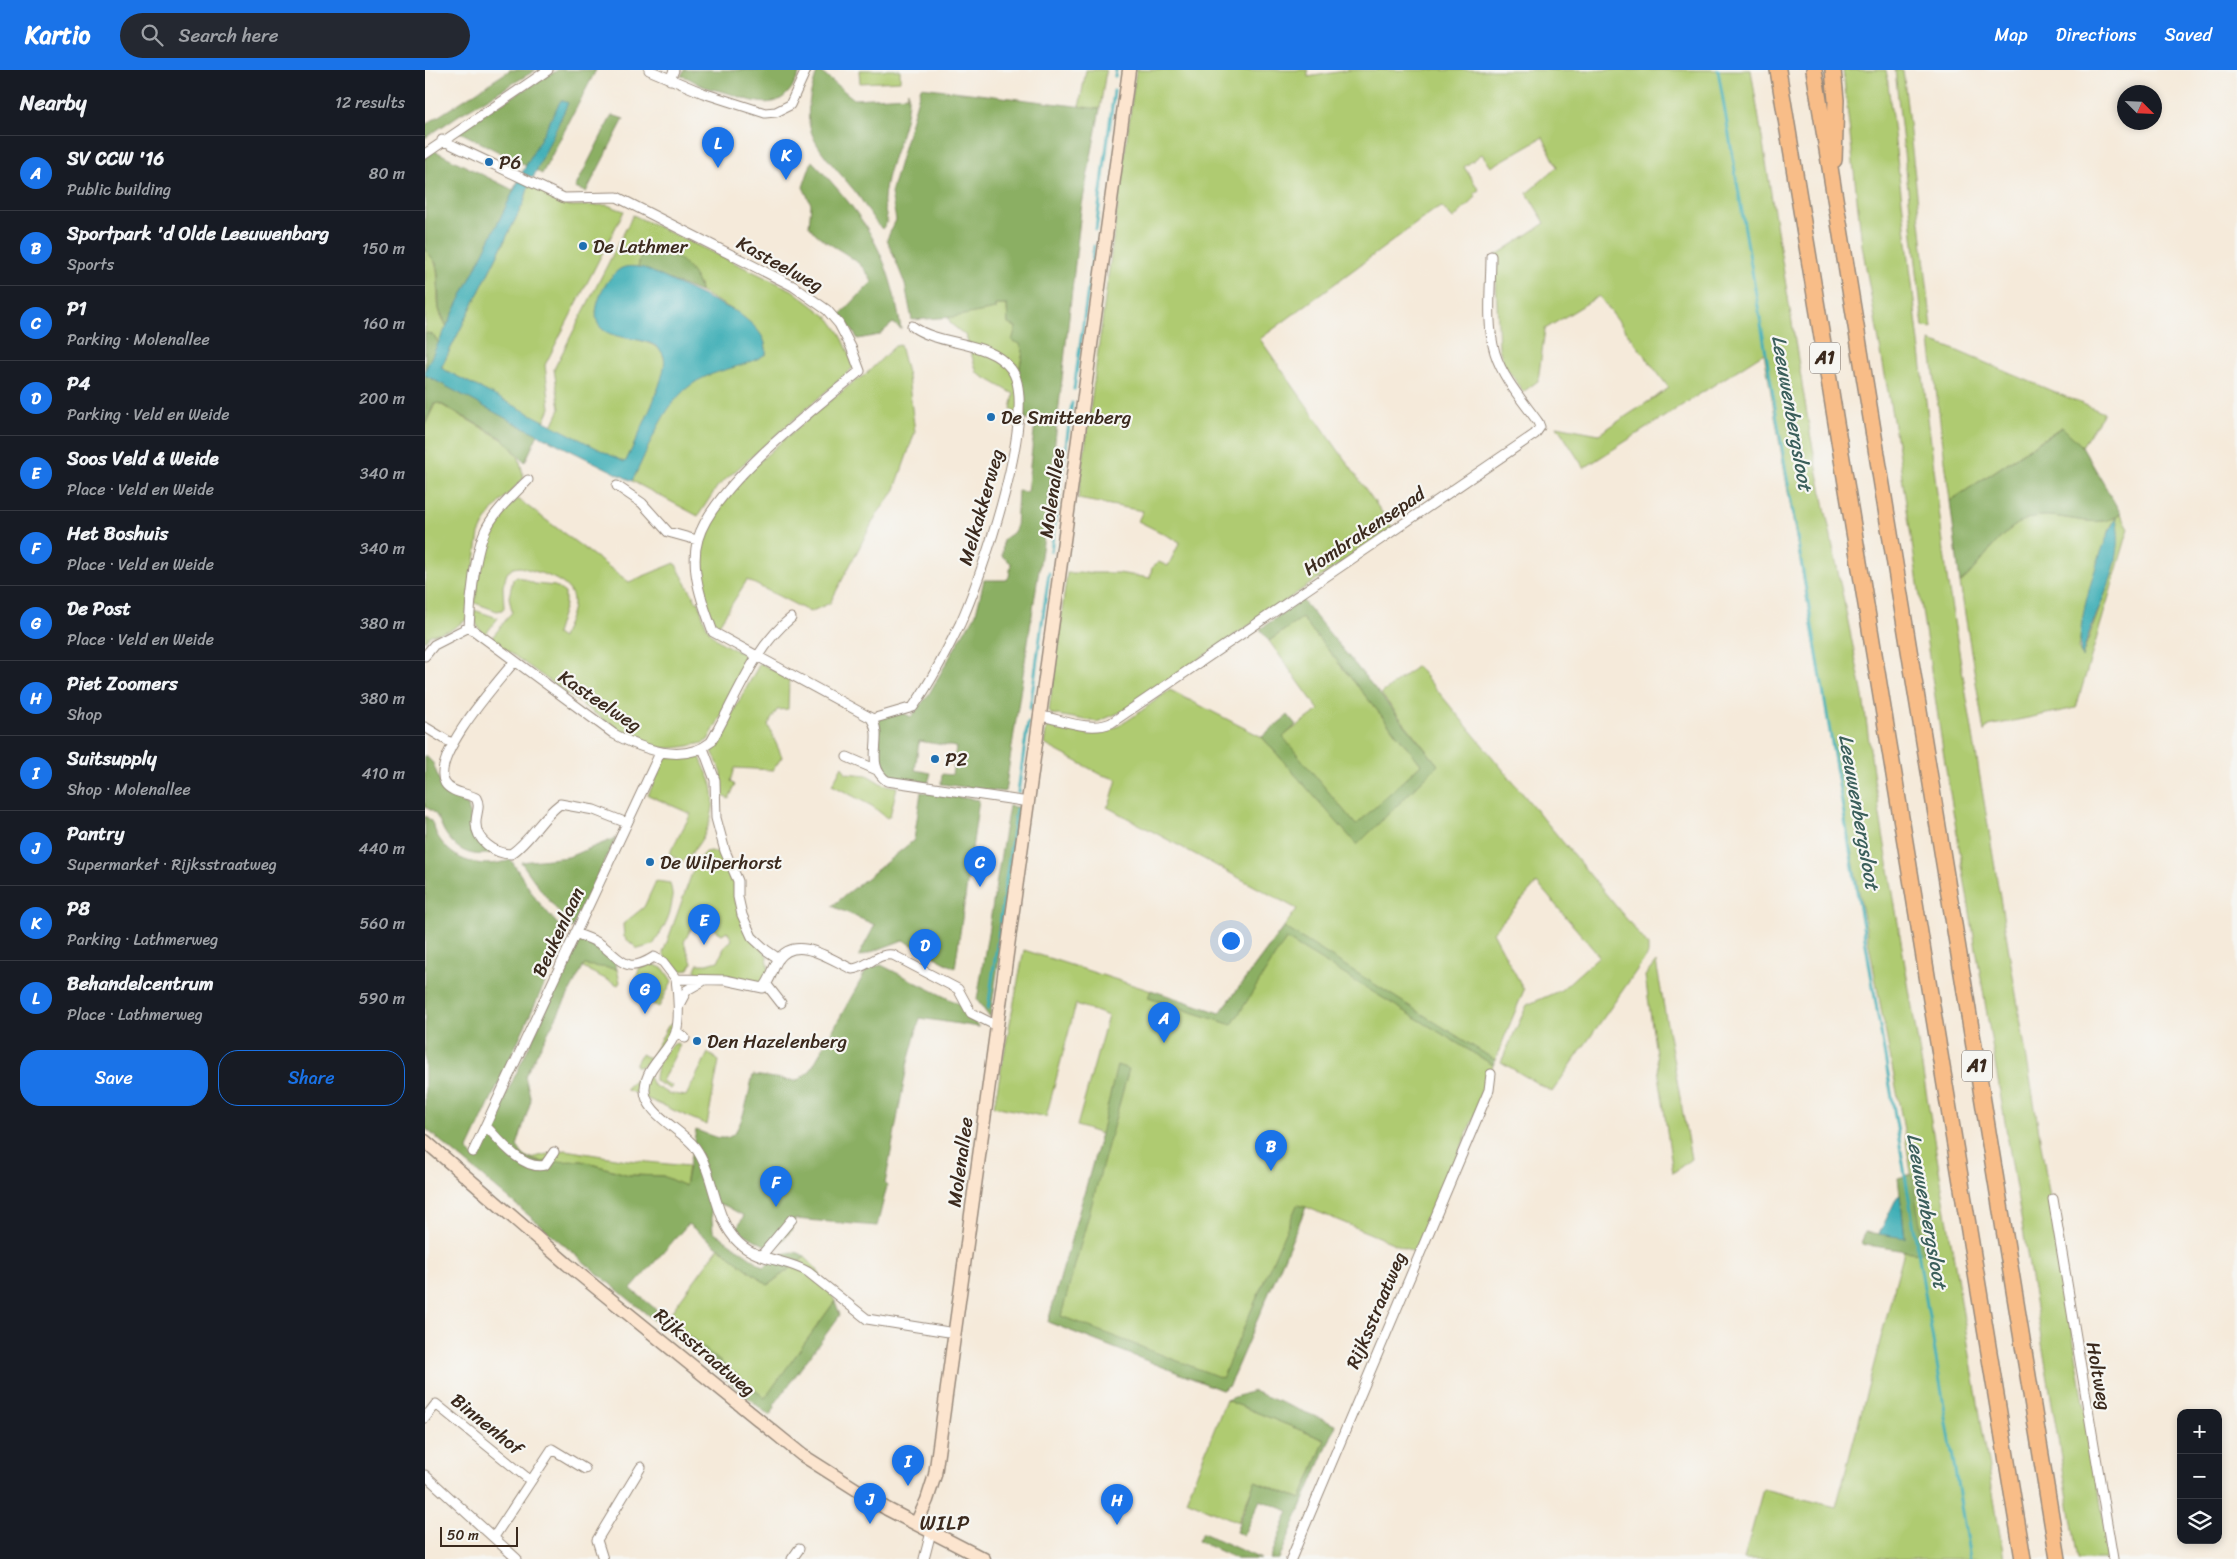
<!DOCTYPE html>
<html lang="en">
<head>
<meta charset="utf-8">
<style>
	:root { --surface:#171b24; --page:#242831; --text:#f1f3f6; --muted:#9ea1a6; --line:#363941; --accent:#1a73e8 }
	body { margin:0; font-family:Sriracha,sans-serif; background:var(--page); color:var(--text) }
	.controls { position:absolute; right:15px; bottom:15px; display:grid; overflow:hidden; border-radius:10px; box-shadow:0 2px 8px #0003 }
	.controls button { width:45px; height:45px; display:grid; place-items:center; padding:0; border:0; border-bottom:1px solid var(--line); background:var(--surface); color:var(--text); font:25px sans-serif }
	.compass { position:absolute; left:1692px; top:15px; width:45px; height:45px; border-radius:50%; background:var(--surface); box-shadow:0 2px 8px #0003; rotate:114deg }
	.scale { position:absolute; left:15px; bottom:12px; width:78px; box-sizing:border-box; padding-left:5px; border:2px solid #3b2a1e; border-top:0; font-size:14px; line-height:18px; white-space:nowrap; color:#3b2a1e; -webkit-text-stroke:4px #f6f6f2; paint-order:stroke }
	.you { position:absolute; left:805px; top:870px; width:18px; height:18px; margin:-12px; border:4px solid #fff; border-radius:50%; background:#1a73e8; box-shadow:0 0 0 8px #1a73e833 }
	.badge { display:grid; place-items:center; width:32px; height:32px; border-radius:50%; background:var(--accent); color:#fff; font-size:16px; font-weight:700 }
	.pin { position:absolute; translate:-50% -41px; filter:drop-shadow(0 1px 2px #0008) }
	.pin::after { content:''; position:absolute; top:26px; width:18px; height:15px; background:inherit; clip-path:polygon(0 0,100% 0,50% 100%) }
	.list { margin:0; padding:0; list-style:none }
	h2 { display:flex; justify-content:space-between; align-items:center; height:65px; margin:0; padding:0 20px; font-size:21px }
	h2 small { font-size:16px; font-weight:400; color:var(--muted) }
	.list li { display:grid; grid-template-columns:32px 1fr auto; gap:15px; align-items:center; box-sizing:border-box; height:75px; padding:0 20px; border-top:1px solid var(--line) }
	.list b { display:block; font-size:19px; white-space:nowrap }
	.list p { margin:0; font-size:16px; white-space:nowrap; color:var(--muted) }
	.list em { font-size:16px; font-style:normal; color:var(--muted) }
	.actions { display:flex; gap:10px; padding:15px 20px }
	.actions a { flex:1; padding:11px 0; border:1px solid var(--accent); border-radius:20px; text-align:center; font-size:18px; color:var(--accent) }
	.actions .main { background:var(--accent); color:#fff }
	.icon { flex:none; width:28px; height:28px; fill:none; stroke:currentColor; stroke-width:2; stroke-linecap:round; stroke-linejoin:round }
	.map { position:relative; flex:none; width:1812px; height:1489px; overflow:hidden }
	header { display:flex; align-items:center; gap:30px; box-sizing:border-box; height:70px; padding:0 25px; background:var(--accent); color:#fff }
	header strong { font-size:24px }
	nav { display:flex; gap:28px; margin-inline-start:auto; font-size:18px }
	.search { width:350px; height:45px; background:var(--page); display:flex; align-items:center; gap:12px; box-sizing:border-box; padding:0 18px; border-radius:28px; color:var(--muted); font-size:19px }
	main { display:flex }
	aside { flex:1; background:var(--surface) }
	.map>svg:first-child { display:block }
	.green { fill:#afcb71; stroke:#757a48; fill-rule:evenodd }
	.forest { fill:#8baf63; stroke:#636c40 }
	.water { fill:#3caeb6; stroke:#3c6c6a }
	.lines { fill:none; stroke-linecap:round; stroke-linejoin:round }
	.stream { stroke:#3caeb6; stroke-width:3 }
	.street-casing { stroke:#988a7c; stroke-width:11 }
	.secondary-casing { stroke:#988a7c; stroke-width:15 }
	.highway-casing { stroke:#988a7c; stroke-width:18 }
	.street { stroke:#fff; stroke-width:9 }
	.secondary { stroke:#fce5cf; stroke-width:12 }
	.highway { stroke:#f8bd88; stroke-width:15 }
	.poi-dot { fill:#1f6fb2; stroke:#f6f6f2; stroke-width:2 }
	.labels { text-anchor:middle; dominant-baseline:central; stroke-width:4.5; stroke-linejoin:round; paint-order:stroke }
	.shield { fill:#f6f6f2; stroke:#73675e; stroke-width:1 }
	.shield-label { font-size:18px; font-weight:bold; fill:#3b2a1e }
	.poi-label { font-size:19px; fill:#3b2a1e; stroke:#f6f6f2; text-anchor:start }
	.street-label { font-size:19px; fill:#3b2a1e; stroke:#f6f6f2 }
	.water-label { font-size:20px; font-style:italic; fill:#3b5f5b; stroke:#f6f6f2 }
	.quarter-label { font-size:21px; letter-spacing:1px; fill:#3b2a1e; stroke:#f6f6f2 }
</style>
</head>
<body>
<header>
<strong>Kartio</strong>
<div class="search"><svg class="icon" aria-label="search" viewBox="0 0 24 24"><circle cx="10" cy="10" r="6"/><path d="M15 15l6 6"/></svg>Search here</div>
<nav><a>Map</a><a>Directions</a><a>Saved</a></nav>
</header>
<main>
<aside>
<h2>Nearby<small>12 results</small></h2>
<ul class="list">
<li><span class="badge">A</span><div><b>SV CCW '16</b><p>Public building</p></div><em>80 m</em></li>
<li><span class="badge">B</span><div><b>Sportpark 'd Olde Leeuwenbarg</b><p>Sports</p></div><em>150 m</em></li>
<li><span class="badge">C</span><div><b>P1</b><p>Parking · Molenallee</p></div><em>160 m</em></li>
<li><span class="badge">D</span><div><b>P4</b><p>Parking · Veld en Weide</p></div><em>200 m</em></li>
<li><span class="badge">E</span><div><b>Soos Veld &amp; Weide</b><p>Place · Veld en Weide</p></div><em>340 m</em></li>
<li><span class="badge">F</span><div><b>Het Boshuis</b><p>Place · Veld en Weide</p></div><em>340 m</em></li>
<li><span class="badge">G</span><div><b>De Post</b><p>Place · Veld en Weide</p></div><em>380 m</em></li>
<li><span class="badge">H</span><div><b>Piet Zoomers</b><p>Shop</p></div><em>380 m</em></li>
<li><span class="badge">I</span><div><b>Suitsupply</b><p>Shop · Molenallee</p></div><em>410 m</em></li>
<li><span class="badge">J</span><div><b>Pantry</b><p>Supermarket · Rijksstraatweg</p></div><em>440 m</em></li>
<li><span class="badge">K</span><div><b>P8</b><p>Parking · Lathmerweg</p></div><em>560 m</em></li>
<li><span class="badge">L</span><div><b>Behandelcentrum</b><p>Place · Lathmerweg</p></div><em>590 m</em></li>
</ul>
<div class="actions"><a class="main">Save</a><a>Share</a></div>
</aside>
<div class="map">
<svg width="1812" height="1489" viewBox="0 0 1812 1489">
	<rect width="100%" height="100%" fill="#f6f6f2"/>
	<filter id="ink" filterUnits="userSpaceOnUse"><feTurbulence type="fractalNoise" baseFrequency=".02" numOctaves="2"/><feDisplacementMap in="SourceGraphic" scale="10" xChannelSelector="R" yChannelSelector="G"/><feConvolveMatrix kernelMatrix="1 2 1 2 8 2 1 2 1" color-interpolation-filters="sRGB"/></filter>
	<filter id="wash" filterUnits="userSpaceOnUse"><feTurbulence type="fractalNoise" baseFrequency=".0096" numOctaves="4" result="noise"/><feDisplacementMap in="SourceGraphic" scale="20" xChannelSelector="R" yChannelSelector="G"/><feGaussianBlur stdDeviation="1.12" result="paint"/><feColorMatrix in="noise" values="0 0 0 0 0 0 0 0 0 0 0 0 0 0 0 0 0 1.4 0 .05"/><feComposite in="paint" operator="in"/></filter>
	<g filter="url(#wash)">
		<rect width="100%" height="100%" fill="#f5eada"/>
		<path class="green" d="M434 0H475V11L435 13Z
			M661 0H681L675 39 654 38Z
			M711 0H883V7L924 0H1326L1385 363 1438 626 1449 709 1579 1489H1319L1338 1419 1411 1437 1479 1181 1499 1183 1480 1065 1413 710 1339 283 1159 398 1132 356 1174 364 1244 318 1174 226 1120 259 1113 311 1098 322 1078 292 1074 278 1070 186 1120 153 1102 123 1132 97 1118 67 1066 97 1057 84 1039 97 1054 120 1049 123 1051 127 1028 149 1017 137 1008 141 835 269 968 458 696 642 672 652 626 644 624 640 642 503H693L725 508 727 497 734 492 743 496 755 472 713 451 718 441 653 429Z
			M1418 0H1461L1462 5 1523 515 1685 1489H1653L1519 687 1472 373 1437 175Z
			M1470 0H1478L1507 258 1498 257Z
			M104 115 144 136 182 135 199 141 120 295 125 338 119 352 16 298 99 132Z
			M208 145 367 220 405 249 415 263 430 296 292 417 273 446 207 411C221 385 233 345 254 324 276 302 314 294 341 284 344 255 297 234 275 222L274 214C261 201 237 166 217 180L213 197C187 194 178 221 171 241L177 259C192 267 224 269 235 280 239 284 241 292 240 298 236 322 212 368 201 391L199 392 127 356 135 339 129 299Z
			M0 179C19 195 10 218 14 239 15 245 19 251 22 257L14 273 10 267 0 264Z
			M570 235H582L583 254 591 257 598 282 594 301 600 348 586 339 589 324 552 303 541 266 526 254 523 247 570 239Z
			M1505 271 1523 277 1679 343 1657 376 1636 357 1525 431Z
			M475 275 483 307 490 362 469 422 452 444 405 533 385 542 322 510 293 556C283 546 282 530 279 517 277 503 273 484 276 471 288 420 389 345 431 310L440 305 470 276Z
			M13 333 82 372 94 388 99 408C82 426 64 440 54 464L41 550 26 560 5 565 0 571V355L10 334Z
			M93 429 204 512 250 493 271 531H274C282 571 293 571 327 588L283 670 278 673C241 681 232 681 197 663L66 569 87 542 84 527 88 509 92 506 110 514 130 516 140 523V535L131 564 137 568C141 556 149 542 148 530 147 509 111 502 95 497L88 498 82 503 78 516 79 538 77 540 72 541 50 533C57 487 55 460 93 429Z
			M1696 444 1704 458 1651 638 1564 656 1559 662 1535 513C1558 494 1577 454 1609 447 1637 441 1671 462 1696 444ZM1691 449 1687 504 1657 586 1653 578 1656 565 1685 458Z
			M49 540 73 548 60 565C51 557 50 552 49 540Z
			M877 548 996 694 931 756 857 667 894 640 844 571Z
			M335 593 364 609 363 639 352 640 343 655 357 687 348 700 310 698 306 711 310 715 304 729 296 725 297 703 287 681Z
			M992 596 1219 870 1223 876V884L1127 1022 1076 992 1102 935 1136 920 1174 886 1112 813 1068 862 1099 920 1068 995 1061 1018 992 1183 881 1137 804 1315 797 1320 623 1252 676 1064 652 1056 683 946 651 934 621 1047 569 1036 599 880 795 943 872 839 682 737 685 733 692 709 677 705 619 674 622 655C639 655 657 666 676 663 698 658 725 633 745 620L837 667 932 774 1013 695 956 624Z
			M241 687H275C278 695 283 704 286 712 295 741 279 774 257 792L244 784 266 744 223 725Z
			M417 696 421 703 442 705 457 714 472 717 465 746 462 748 447 736 407 715Z
			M286 781 296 784 300 789 309 812 310 831 342 886 344 902 336 913H325L307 906H274L270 900 272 894H282L293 891 300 876 307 870 302 861 297 864 279 853 266 859 259 872 267 893 264 899 258 901C249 896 243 892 238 883L271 792 280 782Z
			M231 811 245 813C252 836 241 855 228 875L213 879 199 867 198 854 219 837Z
			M1231 892 1266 1089 1248 1103 1220 906Z
			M159 894 192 899 195 912 193 915 160 899 157 897Z
			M228 894 239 899 247 911 234 937 222 931V927C210 916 209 910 216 895Z
			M248 953C243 966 227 997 212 997L210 995 216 984 225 989 243 956Z
			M252 973 255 975 237 1011 247 1016 245 1019 230 1011C229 999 239 977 252 973Z
			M283 983 294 991 282 1055 200 1019 221 1000 228 1015 242 1023 261 1026Z
			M140 1080 202 1090 263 1096 260 1117 238 1106 204 1105 157 1091 118 1093 105 1088Z
			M294 1177 343 1215 380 1187 391 1198 410 1231 340 1329 241 1249Z
			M801 1330 900 1370 876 1429 830 1411 813 1452 761 1430Z"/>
		<path class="forest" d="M85 0H111L34 45 0 68V55Z
			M133 0H171L117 104 31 60Z
			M259 0H376C360 40 342 37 306 24 298 21 288 20 280 17 271 14 265 7 256 6Z
			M393 0 429 29 483 26V21C485 58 461 92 459 129 458 137 462 145 462 152L457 159C446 149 439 131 428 119 391 74 370 63 393 0Z
			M496 17 675 39 656 140 620 460 580 722 516 714 517 704 527 705 531 677 494 671 490 700 506 703 503 713 464 705 459 703 456 697 454 648 473 640 486 647 504 624 540 560 546 553 551 543 559 510H581L584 507 586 493 577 486 578 470 588 463 591 458 593 421 602 422 610 353 600 348 594 301 598 282 595 274 587 271 591 257 583 254 582 235H570V239L528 247 487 250 480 214 462 169 471 150 466 123Z
			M187 45 199 49 161 122 150 118Z
			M8 80 88 120 94 110 22 257 14 239 13 203 11 193 0 179V88Z
			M387 91C441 148 463 180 476 259L468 253 454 265 433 269 416 244 447 212C435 183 401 179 384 156L386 134 378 117Z
			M223 176C245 177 273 200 275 222L213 197 217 180Z
			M3 263 8 265 14 273 0 301V264Z
			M0 305 113 364 100 392 77 368 14 333 9 334 0 355Z
			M1637 357 1657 376 1696 444C1671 462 1637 441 1609 447 1577 454 1558 494 1535 513L1525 431Z
			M877 530 1013 695 932 775 837 667 863 645 871 655 858 667 931 755 996 694 877 548 844 571 835 559Z
			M0 685 8 693 17 718 43 736 48 762 66 783C46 788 30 780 19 761 13 749 13 743 0 737Z
			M496 722 554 730 530 898 478 870 433 887 450 855 407 836 489 770Z
			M584 736 597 738 565 948 552 930Z
			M0 746C9 751 8 757 12 765 28 793 57 799 86 790L111 829 142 865 42 1081 51 1088 155 869 188 889 192 899 159 895 100 1006 106 1030 92 1076 98 1085 112 1092 157 1091 204 1105 238 1106 260 1116 271 1060C280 1063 291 1069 301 1068 318 1066 324 1019 328 1005L371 1011 385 1001 442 899 456 895 534 934 554 957 495 948 482 996 460 1114 462 1116 452 1156 370 1149 366 1161 348 1180 311 1159 319 1146 301 1136 290 1133 286 1138 288 1161 339 1197C350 1188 367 1175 380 1187L343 1215 263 1154 206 1219 340 1328 410 1231 415 1245 349 1335 350 1337 345 1346 172 1203 0 1058Z
			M191 768 147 858 118 823 96 792 143 787Z
			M859 857 1070 990 1068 995 861 869 807 955 723 928 726 920 795 943Z
			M692 995 704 999 636 1246 797 1308 872 1135 881 1137 804 1315 797 1320 623 1252 676 1064Z
			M1487 1104 1500 1184 1436 1174 1440 1162 1480 1167 1473 1108Z
			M828 1321 911 1355 854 1489H845L864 1441 835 1430 818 1466 811 1462 830 1411 876 1429 900 1370 801 1330Z
			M777 1463H778L836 1489H812L773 1471Z"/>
		<path class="water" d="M136 30 143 33 108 108 97 103Z
			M94 110 104 115 99 132 16 298 199 392 201 391C210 372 244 305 239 287 232 263 190 274 175 257 163 243 181 205 197 198 204 195 212 197 219 198L312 242C326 253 343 265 341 284 323 296 300 298 280 307 239 325 227 374 207 411L84 350 0 305 1 298Z
			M1691 448C1703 498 1666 541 1657 588 1647 561 1676 474 1691 448Z
			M1475 1125 1480 1168 1454 1164 1472 1127Z"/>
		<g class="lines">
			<path class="stream" d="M1293 0 1545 1489
				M690 6 691 0
				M671 160 689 21
				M649 319 669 176
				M626 481 647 333
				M605 639 624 503
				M593 722 603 653
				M563 939 591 739"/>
		</g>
	</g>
	<g filter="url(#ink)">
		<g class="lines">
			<g class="street-casing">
				<path id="street" d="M224 0 278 23 340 43 351 42 365 35 381 0
					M245 10 249 0
					M17 70 139 128 192 127 368 216 402 240 414 254 426 277 435 301C391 337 288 416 273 469 264 499 278 535 288 562L446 648C460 668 438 694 462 711L604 732
					M0 84 123 0
					M103 410C88 425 72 439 62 457 50 479 45 532 44 557L189 664C217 679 257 695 286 672 310 631 328 578 366 548
					M192 416 217 433 243 462 272 470
					M0 586 9 575 44 557
					M89 592C72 613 5 687 20 713 26 723 42 723 51 728 56 737 51 742 51 752 50 770 70 784 86 784 106 770 116 748 135 734L169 740 202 753
					M616 646C638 650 664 662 686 653L1110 364 1115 357 1113 352C1098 331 1078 309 1070 283 1061 253 1066 217 1066 186
					M447 649 488 637C506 612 521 582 535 554 555 511 616 337 586 299 563 269 515 277 487 256
					M0 657 28 674
					M278 678 290 710 291 748 300 781 313 811V827L317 845 327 867 341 880 354 889
					M422 687 452 700
					M150 863C159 867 171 870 178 876 198 892 202 904 229 887L238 892 251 909 300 910 338 918C346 911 347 899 353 890 371 864 405 889 427 899 442 898 453 882 468 885L533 919 546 943 572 956
					M251 909C253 923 255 949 251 962 245 981 221 996 220 1018 218 1043 256 1059 270 1077 291 1106 288 1149 314 1173 333 1191 362 1189 383 1202L442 1249 530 1263
					M342 915 356 933
					M254 935 262 920 278 911
					M251 961 260 968
					M61 1056C74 1070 98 1101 120 1095L129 1082
					M48 1082 235 683
					M1628 1129 1688 1489
					M336 1186 367 1149
					M0 1348 11 1334 106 1411
					M0 1405 92 1489
					M69 1467 127 1379 160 1399
					M178 1489 172 1470 216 1397
					M367 1489 374 1479
					M499 1489 506 1462
					M866 1489 1064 1020 1066 1004"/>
			</g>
			<g class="secondary-casing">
				<path id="secondary" d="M0 1071 142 1194 377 1385 462 1439 559 1489
					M491 1454 502 1430 510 1405 704 0"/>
			</g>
			<g class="highway-casing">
				<path id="highway" d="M1353 0 1598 1489
					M1389 0 1633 1489
					M1408 0 1411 30 1409 90"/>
			</g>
			<use href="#street" class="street"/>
			<use href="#secondary" class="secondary"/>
			<use href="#highway" class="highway"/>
		</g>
	</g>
	<g class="poi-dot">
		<circle cx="64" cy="92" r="5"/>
		<circle cx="158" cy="176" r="5"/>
		<circle cx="566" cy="347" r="5"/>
		<circle cx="510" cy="689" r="5"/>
		<circle cx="225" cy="792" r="5"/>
		<circle cx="272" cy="971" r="5"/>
	</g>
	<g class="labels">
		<g class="shield">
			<rect x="1385" y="272.5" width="30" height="31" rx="4"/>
			<rect x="1537" y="980.5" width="30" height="31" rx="4"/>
		</g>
		<g class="shield-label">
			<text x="1400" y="288">A1</text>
			<text x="1552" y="996">A1</text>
		</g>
		<g class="poi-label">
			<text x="74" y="92">P6</text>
			<text x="168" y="176">De Lathmer</text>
			<text x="576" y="347">De Smittenberg</text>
			<text x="520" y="689">P2</text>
			<text x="235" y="792">De Wilperhorst</text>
			<text x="282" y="971">Den Hazelenberg</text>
		</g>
		<g class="street-label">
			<text transform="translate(355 194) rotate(29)">Kasteelweg</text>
			<text transform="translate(627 423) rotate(-82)">Molenallee</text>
			<text transform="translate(556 437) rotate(-74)">Melkakkerweg</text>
			<text transform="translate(939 461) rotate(-34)">Hombrakensepad</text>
			<text transform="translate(175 631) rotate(34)">Kasteelweg</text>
			<text transform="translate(133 862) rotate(-65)">Beukenlaan</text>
			<text transform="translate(535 1092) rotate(-82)">Molenallee</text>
			<text transform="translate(951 1240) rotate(-67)">Rijksstraatweg</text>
			<text transform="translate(280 1282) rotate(40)">Rijksstraatweg</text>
			<text transform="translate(1674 1306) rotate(80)">Holtweg</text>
			<text transform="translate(62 1354) rotate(39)">Binnenhof</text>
		</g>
		<g class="water-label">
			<text transform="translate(1367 343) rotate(80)">Leeuwenbergsloot</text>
			<text transform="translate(1434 742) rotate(80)">Leeuwenbergsloot</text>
			<text transform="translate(1502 1141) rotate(80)">Leeuwenbergsloot</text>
		</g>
		<g class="quarter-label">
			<text x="520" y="1453">WILP</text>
		</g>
	</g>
</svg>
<div class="controls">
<button>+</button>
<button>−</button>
<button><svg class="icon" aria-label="layers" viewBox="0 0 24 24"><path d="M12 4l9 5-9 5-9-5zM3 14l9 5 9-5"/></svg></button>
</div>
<svg class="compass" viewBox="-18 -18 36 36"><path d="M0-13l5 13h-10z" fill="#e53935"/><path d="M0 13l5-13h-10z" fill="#9ea1a6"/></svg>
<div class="scale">50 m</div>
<div class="you"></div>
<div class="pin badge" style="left:739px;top:973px">A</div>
<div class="pin badge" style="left:846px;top:1101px">B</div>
<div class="pin badge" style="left:555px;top:817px">C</div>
<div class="pin badge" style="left:500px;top:900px">D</div>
<div class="pin badge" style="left:279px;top:875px">E</div>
<div class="pin badge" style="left:351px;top:1137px">F</div>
<div class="pin badge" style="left:220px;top:944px">G</div>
<div class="pin badge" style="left:692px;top:1455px">H</div>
<div class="pin badge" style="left:483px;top:1416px">I</div>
<div class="pin badge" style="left:445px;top:1454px">J</div>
<div class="pin badge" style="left:361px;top:110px">K</div>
<div class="pin badge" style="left:293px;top:98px">L</div>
</div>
</main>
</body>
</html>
